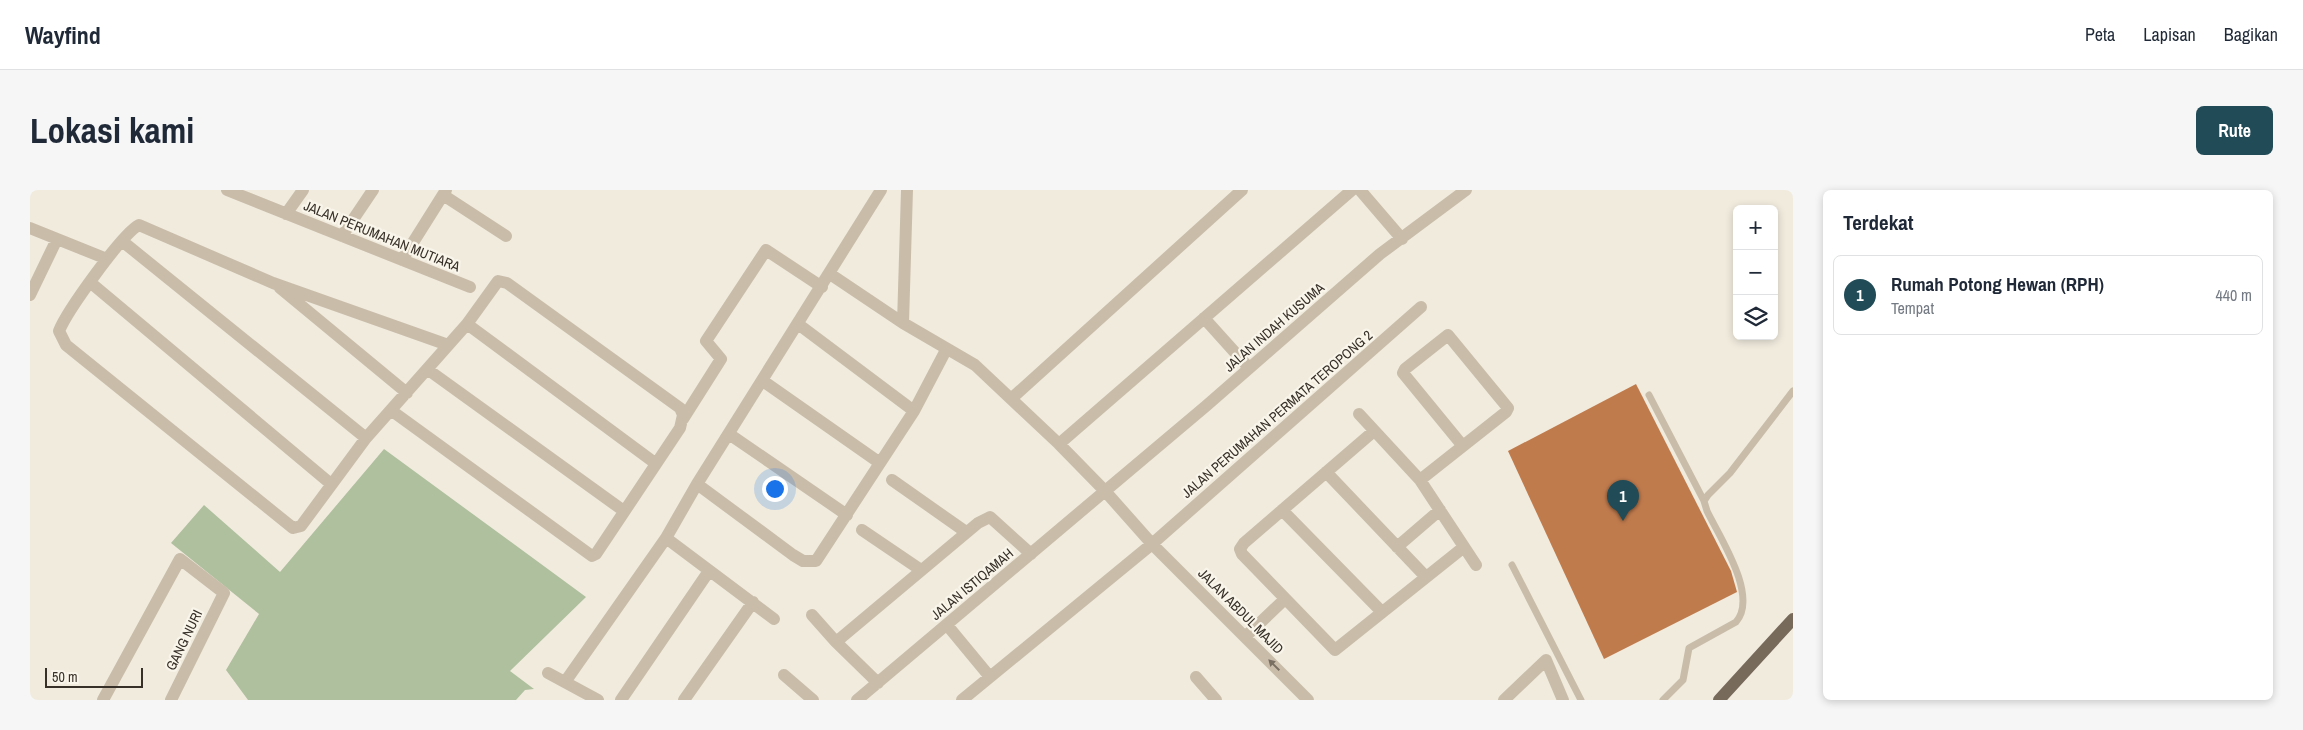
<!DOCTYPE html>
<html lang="id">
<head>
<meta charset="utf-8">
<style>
	:root { --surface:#fff; --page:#f6f6f7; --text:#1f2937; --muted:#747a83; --line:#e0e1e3; --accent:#214b57 }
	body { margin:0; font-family:"Archivo Narrow",sans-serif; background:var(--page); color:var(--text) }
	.controls { position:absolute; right:15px; top:15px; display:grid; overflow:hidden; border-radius:8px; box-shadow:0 2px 8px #0003 }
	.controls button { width:45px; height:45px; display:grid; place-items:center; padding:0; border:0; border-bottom:1px solid var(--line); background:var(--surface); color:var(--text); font:25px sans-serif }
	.scale { position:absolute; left:15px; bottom:12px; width:98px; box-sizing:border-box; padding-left:5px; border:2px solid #373029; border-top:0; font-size:14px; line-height:18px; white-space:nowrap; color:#373029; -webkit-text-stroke:4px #f9f5ea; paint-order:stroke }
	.you { position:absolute; left:744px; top:298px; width:18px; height:18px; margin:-12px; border:4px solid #fff; border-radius:50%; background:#1a73e8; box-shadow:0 0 0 8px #1a73e833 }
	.badge { display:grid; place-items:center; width:32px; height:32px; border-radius:50%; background:var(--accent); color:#fff; font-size:16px; font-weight:700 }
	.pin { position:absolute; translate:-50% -41px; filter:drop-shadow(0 1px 2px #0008) }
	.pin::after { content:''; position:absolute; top:26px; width:18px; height:15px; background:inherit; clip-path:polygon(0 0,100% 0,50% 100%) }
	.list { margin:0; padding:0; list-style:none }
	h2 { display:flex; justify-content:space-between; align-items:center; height:65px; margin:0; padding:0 20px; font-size:21px }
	h2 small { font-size:16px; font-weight:400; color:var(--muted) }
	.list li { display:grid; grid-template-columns:32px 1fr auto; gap:15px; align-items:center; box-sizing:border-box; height:80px; margin:0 10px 10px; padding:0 10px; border:1px solid var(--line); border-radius:8px }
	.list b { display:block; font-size:19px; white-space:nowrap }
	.list p { margin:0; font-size:16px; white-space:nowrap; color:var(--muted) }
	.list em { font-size:16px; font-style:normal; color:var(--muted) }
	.icon { flex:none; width:28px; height:28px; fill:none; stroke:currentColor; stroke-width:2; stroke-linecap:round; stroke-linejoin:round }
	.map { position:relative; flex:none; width:1763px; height:510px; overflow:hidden; border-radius:8px }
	header { display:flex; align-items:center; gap:30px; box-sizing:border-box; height:70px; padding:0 25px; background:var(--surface); border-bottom:1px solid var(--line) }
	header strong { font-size:24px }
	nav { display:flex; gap:28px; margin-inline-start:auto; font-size:18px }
	.intro { display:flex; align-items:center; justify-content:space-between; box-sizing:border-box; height:120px; padding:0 30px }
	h1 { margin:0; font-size:35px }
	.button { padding:12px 22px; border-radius:8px; background:var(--accent); color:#fff; font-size:18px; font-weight:700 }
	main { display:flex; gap:30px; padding:0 30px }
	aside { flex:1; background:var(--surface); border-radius:8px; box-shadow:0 2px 8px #0003 }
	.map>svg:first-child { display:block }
	.green { fill:#afc09e }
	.building { fill:#c07b4d }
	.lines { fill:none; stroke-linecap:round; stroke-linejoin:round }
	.service { stroke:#c9bdaa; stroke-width:7 }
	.minor { stroke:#c9bdaa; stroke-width:12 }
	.primary { stroke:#786a5b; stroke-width:12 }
	.oneway { fill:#796f63 }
	.labels { text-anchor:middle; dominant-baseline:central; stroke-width:4.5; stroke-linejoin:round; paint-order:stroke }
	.street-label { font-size:14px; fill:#373029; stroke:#f9f5ea }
</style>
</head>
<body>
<header>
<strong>Wayfind</strong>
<nav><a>Peta</a><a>Lapisan</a><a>Bagikan</a></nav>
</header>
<div class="intro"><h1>Lokasi kami</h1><a class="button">Rute</a></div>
<main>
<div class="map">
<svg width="1763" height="510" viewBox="0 0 1763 510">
	<rect width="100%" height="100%" fill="#f1ebde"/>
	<path class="green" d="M354 259 556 407 480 481 504 499 495 500 486 510H218L196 480 229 424 141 353 174 315 250 382Z"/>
	<path class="building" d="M1606 194 1701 381 1707 402 1574 469 1478 261Z"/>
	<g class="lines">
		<path class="service" d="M1619 205 1674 311
			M1482 375 1551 510
			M1633 510 1653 490 1659 458 1706 432C1729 406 1689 346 1677 321L1674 311 1678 305 1700 283 1763 201"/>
		<path class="minor" d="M197 0 440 97
			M1330 0 1372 49
			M413 5 476 46
			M256 24 273 0
			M0 38 77 69
			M312 46 343 0
			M92 51 336 248
			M372 70 416 0
			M800 84 873 133 945 175 1029 254 1075 301 1122 354 1278 510
			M61 93 301 294
			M250 98 377 203
			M0 105 27 49
			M1174 128 1219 178
			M873 133 877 0
			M437 134 625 273
			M768 134 884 221
			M397 179 594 321
			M733 191 850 273
			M981 209 1212 0
			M362 221 562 366 566 364 650 238 653 225 650 218 477 93 468 91 437 134 336 248 271 336 263 338 36 155 29 141C37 121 92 44 109 35L243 93 418 155
			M1329 224 1390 290 1446 375
			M653 229 691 169 676 151 736 60 792 97
			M1344 241 1214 353 1210 359 1212 364 1305 460 1434 357
			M699 244 817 325
			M1029 254 1322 0
			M1296 282 1396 387
			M862 290 936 342
			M1390 290 1476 222 1478 218 1418 145 1375 179 1373 183 1432 255
			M667 294 763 365 773 371H786L884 221 916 160
			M1252 320 1352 422
			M832 340 891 380
			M636 348 744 429
			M1367 357 1410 320
			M782 425 806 452
			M917 435 960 487
			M1215 447 1255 409
			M518 483 568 510
			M754 485 783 510
			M1166 487 1186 510
			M535 492 636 348 667 294 851 0
			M848 493 806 452 948 333 960 327 1001 364
			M73 510 150 369 194 403 141 510
			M591 510 679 381
			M654 510 723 412
			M827 510 1176 216 1350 64 1436 0
			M932 510 1122 354 1391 117
			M1474 510 1516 470 1533 510"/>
		<path class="primary" d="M1689 510 1763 429"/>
	</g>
	<defs><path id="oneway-solid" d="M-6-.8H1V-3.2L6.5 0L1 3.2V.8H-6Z" transform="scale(1.25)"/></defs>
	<use class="oneway" href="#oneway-solid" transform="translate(1244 475) rotate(-135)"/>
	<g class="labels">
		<g class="street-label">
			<text transform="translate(352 46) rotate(22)">JALAN PERUMAHAN MUTIARA</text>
			<text transform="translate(1244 137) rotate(-41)">JALAN INDAH KUSUMA</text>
			<text transform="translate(1247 224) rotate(-41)">JALAN PERUMAHAN PERMATA TEROPONG 2</text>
			<text transform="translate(942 394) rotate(-40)">JALAN ISTIQAMAH</text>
			<text transform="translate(1211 421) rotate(45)">JALAN ABDUL MAJID</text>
			<text transform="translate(154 450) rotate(-64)">GANG NURI</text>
		</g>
	</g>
</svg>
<div class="controls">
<button>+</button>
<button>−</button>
<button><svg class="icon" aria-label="layers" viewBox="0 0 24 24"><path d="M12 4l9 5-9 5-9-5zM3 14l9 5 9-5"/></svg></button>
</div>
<div class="scale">50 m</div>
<div class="you"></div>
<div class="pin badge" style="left:1593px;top:331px">1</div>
</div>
<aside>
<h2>Terdekat<small></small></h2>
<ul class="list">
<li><span class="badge">1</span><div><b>Rumah Potong Hewan (RPH)</b><p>Tempat</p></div><em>440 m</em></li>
</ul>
</aside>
</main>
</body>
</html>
